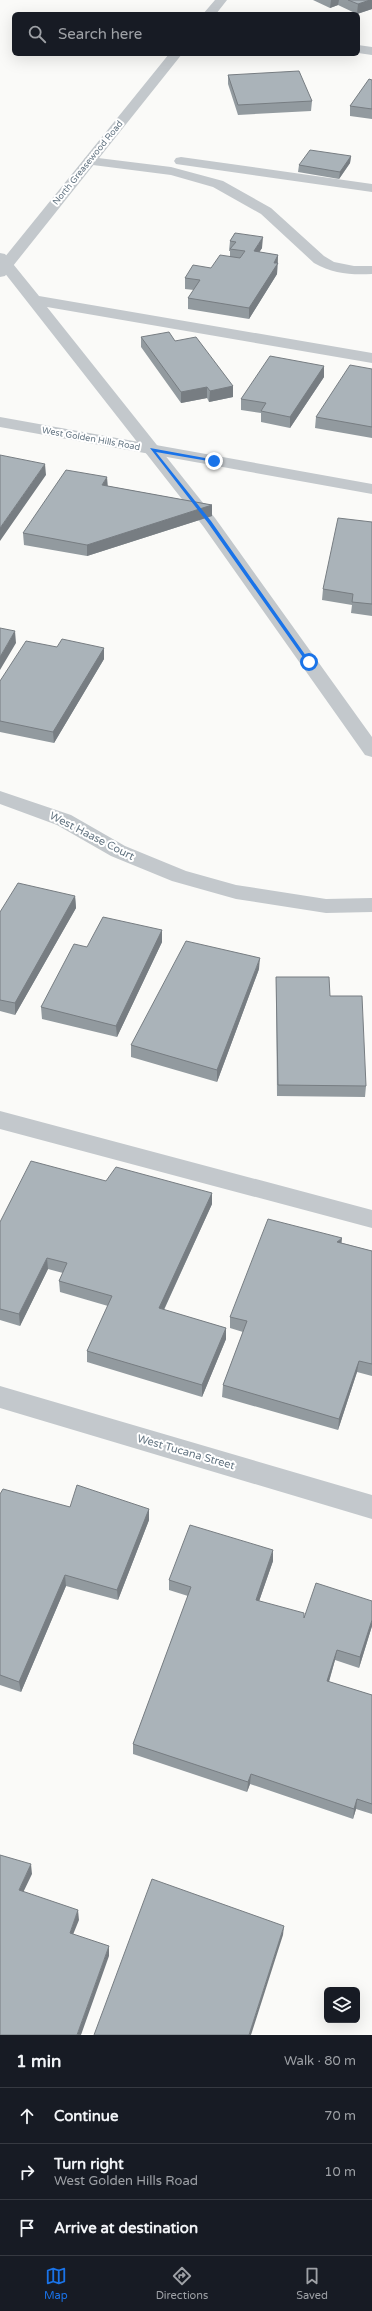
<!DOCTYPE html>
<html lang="en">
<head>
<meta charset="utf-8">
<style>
	:root { --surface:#171b24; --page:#20242c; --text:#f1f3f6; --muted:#9ea1a6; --line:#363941; --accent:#1a73e8 }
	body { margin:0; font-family:"Varela Round",sans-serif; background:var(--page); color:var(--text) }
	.controls { position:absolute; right:12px; bottom:12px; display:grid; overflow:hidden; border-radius:6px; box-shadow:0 4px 16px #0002 }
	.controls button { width:36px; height:36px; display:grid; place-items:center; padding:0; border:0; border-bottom:1px solid var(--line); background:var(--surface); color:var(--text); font:20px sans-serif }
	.stop { position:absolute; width:12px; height:12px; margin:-9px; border:3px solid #1a73e8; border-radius:50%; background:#fff }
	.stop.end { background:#1a73e8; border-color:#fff; box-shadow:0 1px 4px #0008 }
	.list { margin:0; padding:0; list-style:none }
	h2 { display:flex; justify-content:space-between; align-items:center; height:52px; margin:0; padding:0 16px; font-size:17px }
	h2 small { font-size:13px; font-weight:400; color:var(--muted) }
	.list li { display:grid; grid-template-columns:26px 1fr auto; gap:12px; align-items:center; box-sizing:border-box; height:56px; padding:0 16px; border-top:1px solid var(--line) }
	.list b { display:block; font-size:15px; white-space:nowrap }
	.list p { margin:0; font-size:13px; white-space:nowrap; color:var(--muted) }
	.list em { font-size:13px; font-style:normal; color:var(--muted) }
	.icon { flex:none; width:22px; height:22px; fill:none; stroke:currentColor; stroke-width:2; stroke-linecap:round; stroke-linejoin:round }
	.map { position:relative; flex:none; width:372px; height:2035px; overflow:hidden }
	.search { position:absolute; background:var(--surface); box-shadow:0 4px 16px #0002; left:12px; right:12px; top:12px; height:44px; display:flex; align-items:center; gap:10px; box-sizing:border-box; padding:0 14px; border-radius:6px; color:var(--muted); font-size:15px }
	.sheet { height:220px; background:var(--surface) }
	nav { display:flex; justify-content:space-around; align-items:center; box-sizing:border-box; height:56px; border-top:1px solid var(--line); background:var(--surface); font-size:11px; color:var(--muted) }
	nav a { display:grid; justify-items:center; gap:2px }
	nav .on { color:var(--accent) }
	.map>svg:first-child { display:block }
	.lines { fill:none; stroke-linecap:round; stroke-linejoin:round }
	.service { fill:#c3c8cc; fill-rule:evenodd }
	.minor { fill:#c3c8cc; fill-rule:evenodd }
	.tertiary { fill:#c3c8cc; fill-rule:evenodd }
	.wall { fill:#929a9f }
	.shaded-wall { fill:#777d82 }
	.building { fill:#aab3b9; stroke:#777d82 }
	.route { fill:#1a73e8 }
	.labels { text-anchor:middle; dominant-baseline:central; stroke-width:4; stroke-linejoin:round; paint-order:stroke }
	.far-street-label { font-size:9px; fill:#657683; stroke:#fff }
	.street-label { font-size:11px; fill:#657683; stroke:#fff }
</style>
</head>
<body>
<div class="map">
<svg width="372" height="2035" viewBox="0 0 372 2035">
	<rect width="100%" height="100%" fill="#fafaf8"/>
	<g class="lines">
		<path class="service" d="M90 157 171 167 223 181 271 208 324 256 334 262 354 266H372V274C351 275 333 274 314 263L261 214 213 187 171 175 85 164 83 161 85 158Z
			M181 157 372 184V192L176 164 174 161 176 158Z
			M0 253 5 254 39 296 372 353V363L47 307 215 518 372 737V757L365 755 203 526 0 267Z
			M0 1111 372 1210V1228L0 1129Z"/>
		<path class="minor" d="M358 45 372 47V55L358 53Z
			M0 417 372 484V494L0 427Z
			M0 791 71 815 125 846 186 871 236 885 326 899 372 898V912L326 913 236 899 172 881 111 856 57 825 0 804Z
			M0 1386 372 1495V1519L0 1408Z"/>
		<path class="tertiary" d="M215 0H227L216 14H203Z
			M169 54H182L5 276 0 277V263Z"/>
	</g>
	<path class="wall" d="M313 0H372V9L357 14 338 5 330 8Z
		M228 75 312 101 311 111 238 115 228 84Z
		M372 80V119L350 116V106Z
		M351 156 350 163 339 179 298 172 299 165Z
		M235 233 262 248 259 252 278 255 277 274 249 319 188 309V298L194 290 185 289V278L211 268 230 257V251H229L230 241Z
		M141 337 175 341 233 386V397L209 402 207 398 181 403 141 347Z
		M324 366V377L290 428 261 422V413L241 410V399Z
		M372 369V438L315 428 316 417Z
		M108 486 212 505V516L87 556 24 545 23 533Z
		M372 522V616L351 613 352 605 322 600 323 589Z
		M57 647 104 648V659L54 743 0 732V681Z
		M75 896 76 908 15 1015 0 1011V912Z
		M162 930V942L117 1037 42 1019 41 1007 87 947Z
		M259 969 217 1082 131 1057V1045Z
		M276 977 366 1086 365 1097 277 1096 276 988Z
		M106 1181 212 1193V1204L164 1310 226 1328V1339L202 1397 87 1362V1351L108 1306 60 1292 59 1281 63 1273 48 1269 20 1326 0 1320V1222Z
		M342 1243 372 1251V1376L357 1372 338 1430 222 1397 223 1385 243 1332 230 1328V1317Z
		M0 1494 70 1507 149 1509V1520L118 1600 66 1586 21 1692 0 1685Z
		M273 1561 259 1601 304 1618 372 1601V1626L359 1668 335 1660 329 1682 372 1695V1814L356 1809 353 1819 250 1784 247 1792 133 1754V1744L188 1596 169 1590V1580Z"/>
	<path class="shaded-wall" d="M331 0H339L338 5 330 8Z
		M370 0H372V9L357 14 358 4Z
		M351 156 350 163 339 179 340 172Z
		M263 237 262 248 253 262 254 251Z
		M278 255 277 274 249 319V308Z
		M324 366V377L290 428V417Z
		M233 386V397L209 402 210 391Z
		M207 387V398L181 403V392Z
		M45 464 46 475 0 541V528Z
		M107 477 108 488 102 485Z
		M212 505V516L87 556V545Z
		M15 631 16 643 0 670V657Z
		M104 648V659L54 743 53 732Z
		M75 896 76 908 15 1015V1003Z
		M162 930V942L117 1037 116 1026Z
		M260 958 259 969 217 1082V1070Z
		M212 1193V1204L159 1320V1308Z
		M342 1238 341 1249 337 1242Z
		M47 1258 48 1269 20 1326 19 1314Z
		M226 1328V1339L202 1397V1385Z
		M359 1361 357 1372 338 1430 339 1419Z
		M149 1509V1520L118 1600 117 1590Z
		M273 1550V1561L256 1610V1600Z
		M65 1575 66 1586 21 1692 19 1682Z
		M372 1620V1626L359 1668 360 1657Z
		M337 1650 335 1660 326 1691 327 1681Z
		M251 1774 250 1784 247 1792 248 1782Z
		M357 1799 356 1809 353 1819 354 1809Z
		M31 1864 32 1874 20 1899 19 1890Z
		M78 1910 79 1920 70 1942V1933Z
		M284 1926 283 1935 251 2035H249Z
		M109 1946V1956L81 2035H77Z"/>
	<path class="building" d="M348 0H370L358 4Z
		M299 71 312 101 238 105 228 75Z
		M369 79 372 80V109L350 106Z
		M310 150 351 156 340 172 299 165Z
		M235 233 263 237 254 251 278 255 274 263H278L249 308 188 298 200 280 185 278 193 265 211 268 220 255 240 258 245 251 230 249 236 242 230 241Z
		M169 332 175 341 196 337 233 386 210 391 207 387 181 392 141 337Z
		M270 356 324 366 290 417 261 411 266 403 241 399Z
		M350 365 372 369V427L316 417Z
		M0 455 45 464 0 528Z
		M66 470 107 477 102 485 212 505 87 545 23 533Z
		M338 518 372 522V604L352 602 353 594 323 589Z
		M0 628 15 631 0 657Z
		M62 639 104 648 53 732 0 721V681L26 641 57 647Z
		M18 883 75 896 15 1003 0 1000V912Z
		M103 917 162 930 116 1026 41 1007 74 944 87 947Z
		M186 941 260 958 217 1070 131 1045Z
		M276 977H329L330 996H362L366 1086 278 1085Z
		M31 1161 106 1181 116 1167 212 1193 159 1308 226 1328 202 1385 87 1351 112 1296 59 1281 67 1263 47 1258 19 1314 0 1309V1222Z
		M268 1219 342 1238 337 1242 372 1251V1364L359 1361 339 1419 223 1385 247 1321 230 1317Z
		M77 1485 149 1509 117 1590 65 1575 19 1682 0 1675V1494L3 1489 70 1507Z
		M190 1525 273 1550 256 1600 304 1613V1618L316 1583 372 1601V1620L360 1657 337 1650 327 1681 372 1695V1804L357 1799 354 1809 251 1774 248 1782 133 1744 191 1587 169 1580Z
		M0 1855 31 1864 19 1890 78 1910 70 1933 109 1946 77 2035H0Z
		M152 1879 284 1926 249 2035H94Z"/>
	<path class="route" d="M150 448 216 460 214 462 156 452 211 521 311 663H307L208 523Z"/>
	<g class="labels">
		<g class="far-street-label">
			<text transform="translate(88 163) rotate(-51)">North Greasewood Road</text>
			<text transform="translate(91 439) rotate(10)">West Golden Hills Road</text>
		</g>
		<g class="street-label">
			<text transform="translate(92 836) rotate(27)">West Haase Court</text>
			<text transform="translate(186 1452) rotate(16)">West Tucana Street</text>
		</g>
	</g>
</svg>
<div class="controls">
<button><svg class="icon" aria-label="layers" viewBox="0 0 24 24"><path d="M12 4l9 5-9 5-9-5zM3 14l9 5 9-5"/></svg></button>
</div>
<div class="stop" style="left:309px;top:662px"></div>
<div class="stop end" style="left:214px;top:461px"></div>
<div class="search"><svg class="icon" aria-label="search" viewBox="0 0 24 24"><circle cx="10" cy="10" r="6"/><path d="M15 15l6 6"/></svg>Search here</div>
</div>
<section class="sheet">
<h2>1 min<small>Walk · 80 m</small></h2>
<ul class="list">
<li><svg class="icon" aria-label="ahead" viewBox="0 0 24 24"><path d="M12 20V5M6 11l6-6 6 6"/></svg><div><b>Continue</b></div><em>70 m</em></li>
<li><svg class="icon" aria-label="right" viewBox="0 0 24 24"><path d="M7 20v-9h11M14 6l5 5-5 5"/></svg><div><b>Turn right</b><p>West Golden Hills Road</p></div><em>10 m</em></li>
<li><svg class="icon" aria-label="arrive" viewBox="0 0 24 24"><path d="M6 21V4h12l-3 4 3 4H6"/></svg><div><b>Arrive at destination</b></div></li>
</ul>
</section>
<nav>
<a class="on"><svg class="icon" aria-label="map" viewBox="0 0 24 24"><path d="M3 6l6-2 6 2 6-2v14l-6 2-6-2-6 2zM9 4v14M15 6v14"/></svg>Map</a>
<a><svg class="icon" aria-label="directions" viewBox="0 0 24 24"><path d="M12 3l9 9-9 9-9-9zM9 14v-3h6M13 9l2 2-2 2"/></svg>Directions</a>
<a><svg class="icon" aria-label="saved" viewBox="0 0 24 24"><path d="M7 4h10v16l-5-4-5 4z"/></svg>Saved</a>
</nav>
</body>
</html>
